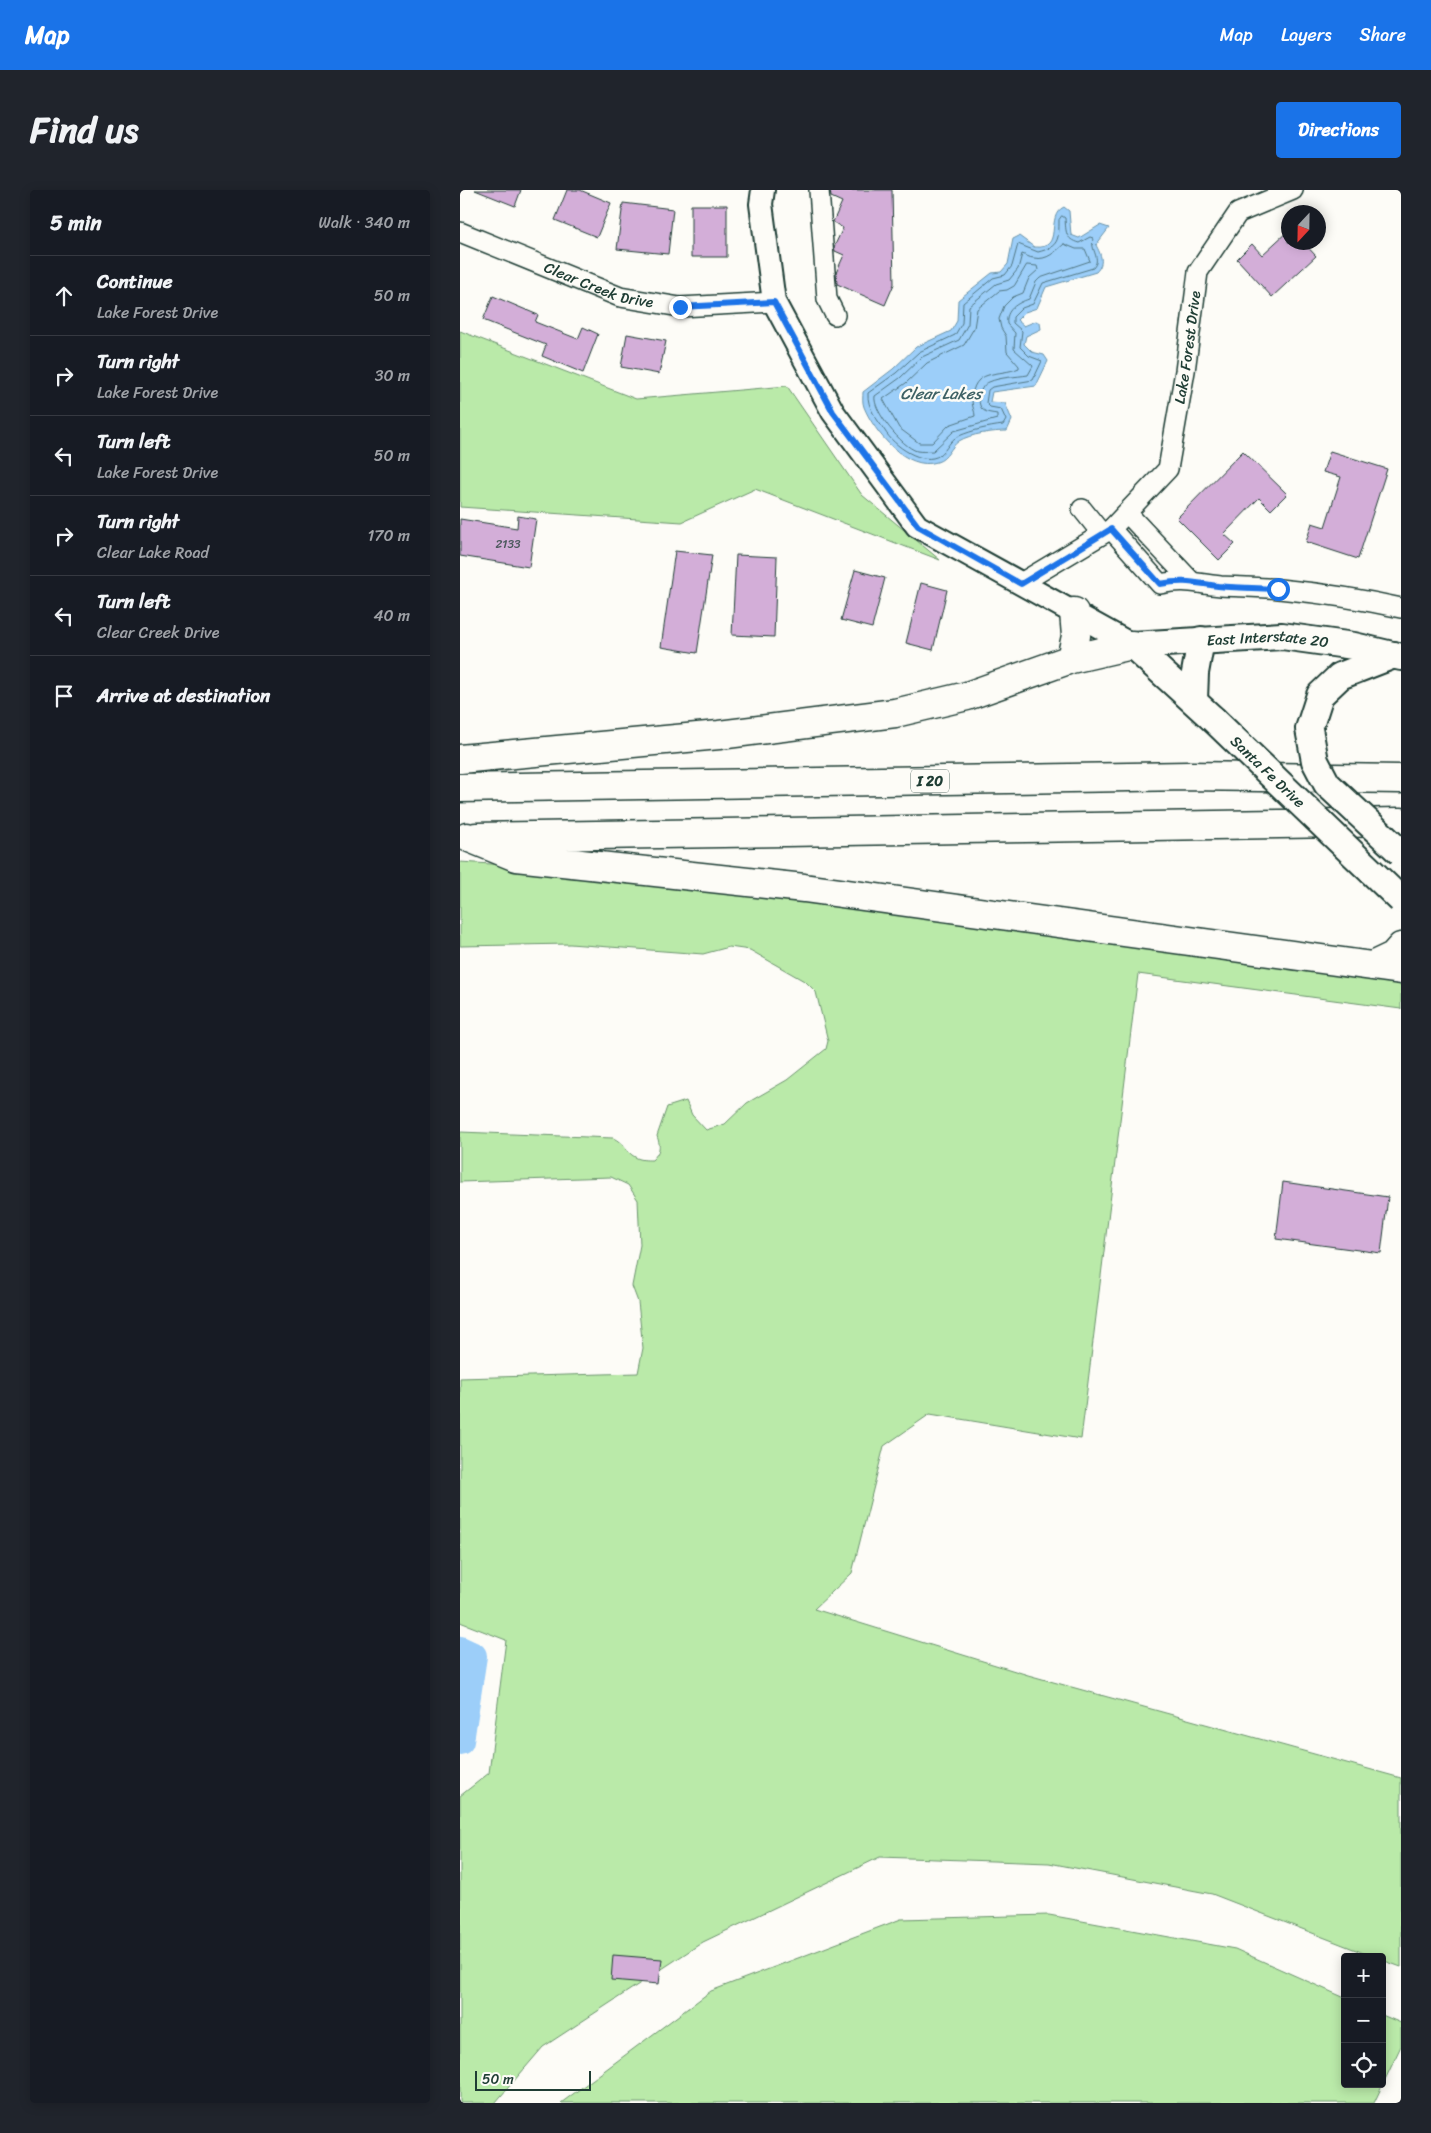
<!DOCTYPE html>
<html lang="en">
<head>
<meta charset="utf-8">
<style>
	:root { --surface:#171b24; --page:#20242c; --text:#f1f3f6; --muted:#9ea1a6; --line:#363941; --accent:#1a73e8 }
	body { margin:0; font-family:Sriracha,sans-serif; background:var(--page); color:var(--text) }
	.controls { position:absolute; right:15px; bottom:15px; display:grid; overflow:hidden; border-radius:5px; box-shadow:0 2px 12px #0003 }
	.controls button { width:45px; height:45px; display:grid; place-items:center; padding:0; border:0; border-bottom:1px solid var(--line); background:var(--surface); color:var(--text); font:25px sans-serif }
	.compass { position:absolute; left:821px; top:15px; width:45px; height:45px; border-radius:50%; background:var(--surface); box-shadow:0 2px 12px #0003; rotate:202deg }
	.scale { position:absolute; left:15px; bottom:12px; width:116px; box-sizing:border-box; padding-left:5px; border:2px solid #1f3d34; border-top:0; font-size:14px; line-height:18px; white-space:nowrap; color:#1f3d34; -webkit-text-stroke:4px #fdfcf7; paint-order:stroke }
	.stop { position:absolute; width:15px; height:15px; margin:-11px; border:4px solid #1a73e8; border-radius:50%; background:#fff }
	.stop.end { background:#1a73e8; border-color:#fff; box-shadow:0 1px 5px #0008 }
	.list { margin:0; padding:0; list-style:none }
	h2 { display:flex; justify-content:space-between; align-items:center; height:65px; margin:0; padding:0 20px; font-size:21px }
	h2 small { font-size:16px; font-weight:400; color:var(--muted) }
	.list li { display:grid; grid-template-columns:32px 1fr auto; gap:15px; align-items:center; box-sizing:border-box; height:80px; padding:0 20px; border-top:1px solid var(--line) }
	.list b { display:block; font-size:19px; white-space:nowrap }
	.list p { margin:0; font-size:16px; white-space:nowrap; color:var(--muted) }
	.list em { font-size:16px; font-style:normal; color:var(--muted) }
	.icon { flex:none; width:28px; height:28px; fill:none; stroke:currentColor; stroke-width:2; stroke-linecap:round; stroke-linejoin:round }
	.map { position:relative; flex:none; width:941px; height:1913px; overflow:hidden; border-radius:5px }
	header { display:flex; align-items:center; gap:30px; box-sizing:border-box; height:70px; padding:0 25px; background:var(--accent); color:#fff }
	header strong { font-size:24px }
	nav { display:flex; gap:28px; margin-inline-start:auto; font-size:18px }
	.intro { display:flex; align-items:center; justify-content:space-between; box-sizing:border-box; height:120px; padding:0 30px }
	h1 { margin:0; font-size:35px }
	.button { padding:12px 22px; border-radius:5px; background:var(--accent); color:#fff; font-size:18px; font-weight:700 }
	main { display:flex; gap:30px; padding:0 30px }
	aside { flex:1; background:var(--surface); border-radius:5px; box-shadow:0 2px 12px #0003 }
	.map>svg:first-child { display:block }
	.green { fill:#baeaa9; stroke:#6c946e }
	.water { fill:#9ccef9; stroke:#6a94aa }
	.lines { fill:none; stroke-linecap:round; stroke-linejoin:round }
	.shore { stroke:#517783; stroke-width:1 }
	.river { stroke:#9ccef9; stroke-width:28 }
	.building { fill:#d3aed8; stroke:#1f3d34 }
	.minor-casing { stroke:#1f3d34; stroke-width:22 }
	.tertiary-casing { stroke:#1f3d34; stroke-width:26 }
	.secondary-casing { stroke:#1f3d34; stroke-width:30 }
	.motorway-casing { stroke:#1f3d34; stroke-width:31 }
	.minor { stroke:#fdfcf7; stroke-width:19 }
	.tertiary { stroke:#fdfcf7; stroke-width:22 }
	.secondary { stroke:#fdfcf7; stroke-width:26 }
	.motorway { stroke:#fdfcf7; stroke-width:28 }
	.secondary-bridge-casing { stroke:#1f3d34; stroke-width:30; stroke-linecap:butt }
	.secondary-bridge { stroke:#fdfcf7; stroke-width:26 }
	.route { stroke:#1a73e8; stroke-width:6 }
	.labels { text-anchor:middle; dominant-baseline:central; stroke-width:5; stroke-linejoin:round; paint-order:stroke }
	.number-label { font-size:12px; fill:#4c595d }
	.shield { fill:#fdfcf7; stroke:#62766e; stroke-width:1 }
	.shield-label { font-size:14px; font-weight:bold; fill:#1f3d34 }
	.street-label { font-size:15px; fill:#1f3d34; stroke:#fdfcf7 }
	.water-label { font-size:16px; font-style:italic; fill:#3e6165; stroke:#fdfcf7 }
</style>
</head>
<body>
<header>
<strong>Map</strong>
<nav><a>Map</a><a>Layers</a><a>Share</a></nav>
</header>
<div class="intro"><h1>Find us</h1><a class="button">Directions</a></div>
<main>
<aside>
<h2>5 min<small>Walk · 340 m</small></h2>
<ul class="list">
<li><svg class="icon" aria-label="ahead" viewBox="0 0 24 24"><path d="M12 20V5M6 11l6-6 6 6"/></svg><div><b>Continue</b><p>Lake Forest Drive</p></div><em>50 m</em></li>
<li><svg class="icon" aria-label="right" viewBox="0 0 24 24"><path d="M7 20v-9h11M14 6l5 5-5 5"/></svg><div><b>Turn right</b><p>Lake Forest Drive</p></div><em>30 m</em></li>
<li><svg class="icon" aria-label="left" viewBox="0 0 24 24"><path d="M17 20v-9H6M10 6l-5 5 5 5"/></svg><div><b>Turn left</b><p>Lake Forest Drive</p></div><em>50 m</em></li>
<li><svg class="icon" aria-label="right" viewBox="0 0 24 24"><path d="M7 20v-9h11M14 6l5 5-5 5"/></svg><div><b>Turn right</b><p>Clear Lake Road</p></div><em>170 m</em></li>
<li><svg class="icon" aria-label="left" viewBox="0 0 24 24"><path d="M17 20v-9H6M10 6l-5 5 5 5"/></svg><div><b>Turn left</b><p>Clear Creek Drive</p></div><em>40 m</em></li>
<li><svg class="icon" aria-label="arrive" viewBox="0 0 24 24"><path d="M6 21V4h12l-3 4 3 4H6"/></svg><div><b>Arrive at destination</b></div></li>
</ul>
</aside>
<div class="map">
<svg width="941" height="1913" viewBox="0 0 941 1913">
	<rect width="100%" height="100%" fill="#fdfcf7"/>
	<filter id="ink" filterUnits="userSpaceOnUse"><feTurbulence type="fractalNoise" baseFrequency=".02" numOctaves="2"/><feDisplacementMap in="SourceGraphic" scale="10" xChannelSelector="R" yChannelSelector="G"/><feConvolveMatrix kernelMatrix="1 2 1 2 8 2 1 2 1" color-interpolation-filters="sRGB"/></filter>
	<g filter="url(#ink)">
		<path class="green" d="M0 141 176 209 327 196 402 305 480 370 295 299 222 332 0 317Z
			M0 672 47 675 477 727 822 778 941 793V819L678 784 621 1249 470 1224 424 1256 392 1383 354 1419 568 1485 941 1588V1777L922 1770V1767H914L752 1704 589 1673 420 1667 243 1752 83 1857 35 1913H0V1606L29 1583 46 1450 0 1432V1188L178 1183 183 1158 178 1112 172 1096 180 1055 178 1010 168 995 151 987 0 992V942L153 948C163 952 166 962 175 967 180 970 186 970 192 970 200 962 201 957 197 946L207 917 226 911 232 925 246 940 265 934 287 913 327 890 366 859 368 851 356 802 346 792 290 760 269 757 243 764 110 754 0 756Z
			M589 1725 775 1759 885 1808V1894H922V1825L941 1833V1856L914 1913H101L251 1801 441 1729Z"/>
		<path class="water" d="M604 17 609 21 611 45 619 48 640 35 649 38 636 55C641 65 645 73 636 82L586 97 577 118 565 122 557 130 564 136 576 131 580 133 581 139 566 146 564 154 572 162 584 165 588 171 576 196 532 202 530 212 545 213 552 230 547 241C534 241 510 244 499 251 490 257 488 269 477 272 447 282 414 242 404 217 402 212 403 206 403 202L433 179 456 157 491 141 497 131 498 110 532 83 541 82 548 74 553 49 559 46 574 57C605 60 584 26 604 17Z"/>
		<g class="lines">
			<path class="shore" d="M602 26 605 28C606 42 605 49 619 53L630 47 633 48C630 61 642 68 633 78L583 93 573 114 562 118 553 127V133L562 141 560 157 569 166 582 171 573 190 532 197 528 200 526 213 530 217 541 219 546 230 543 235C528 237 513 240 499 246 490 249 487 260 480 265 463 277 433 255 425 241 417 229 407 218 408 203L436 183 459 162 495 145 502 133 503 113 533 88 545 85 552 76 558 54 578 62C599 57 599 49 599 30Z
				M604 54 616 59H625L630 71 580 88 576 92 569 109C557 113 545 120 547 134L555 143 554 159 573 176 568 185C556 187 540 187 529 192 520 195 516 212 522 219 526 223 532 223 537 224V229L494 241 473 261C468 261 462 262 457 261 442 257 412 220 415 206L440 188 462 167 499 150 508 134 509 116 536 94 549 90 558 79 562 64C566 65 569 68 574 68 587 71 596 61 604 54Z
				M567 75 577 76 578 80 569 88 563 103 553 107 544 116 539 129 541 138 546 146 547 162 559 176V178C539 187 512 177 512 211 512 217 515 221 515 226L489 235 472 253H459L439 238 423 209 446 193 467 173 504 155 514 138 517 119 539 101 547 100 554 96Z"/>
			<path class="river" d="M0 1460 13 1466 0 1551"/>
		</g>
		<path class="building" d="M15 0H61L55 16Z
			M107 0H120L151 13 137 47 95 30Z
			M370 0H432L434 94 425 115 377 94 376 83 384 65 375 61 374 57 383 38 373 32 382 12 371 7Z
			M163 13 213 19 208 64 157 59Z
			M231 15H267V67H231Z
			M828 41V52H843L856 66 812 107 777 69 792 54 802 65Z
			M33 106 78 125 75 132 118 149 123 137 138 144 123 183 82 166 86 155 23 130Z
			M167 144 206 151 199 184 161 177Z
			M783 261 827 304 811 320 799 308 764 344 775 354 759 370 717 328Z
			M870 261 927 279 898 369 846 352 852 333 865 337 881 287 863 282Z
			M58 326 76 329 69 377 0 366V329L57 338Z
			M215 361 252 365 237 463 201 457Z
			M276 365 317 367 314 447 272 445Z
			M395 380 425 388 412 438 381 430Z
			M461 393 487 400 473 460 446 453Z
			M823 992 928 1007 921 1063 816 1049Z
			M153 1765 202 1769 199 1794 151 1790Z"/>
		<g class="lines">
			<g class="minor-casing">
				<g id="minor">
					<path d="M359 0 367 109 375 125"/>
					<path id="s1" d="M0 42 160 107 220 117 314 112"/>
					<path d="M622 319 642 344"/>
					<path d="M667 323 730 390"/>
					<path d="M651 339 700 394C728 388 735 394 761 396 780 397 800 397 819 399 860 403 901 409 941 418"/>
					<path id="s2" d="M561 393 651 339 708 279 725 181 738 82 778 23 833 0"/>
				</g>
			</g>
			<g class="tertiary-casing">
				<path id="tertiary" d="M303 0 301 14 314 112 373 222 457 336 672 455"/>
			</g>
			<g class="secondary-casing">
				<g id="secondary">
					<path id="s3" d="M672 455 822 446 894 456 941 467"/>
					<path d="M672 455 753 529"/>
					<path d="M734 510 735 483 741 450"/>
					<path d="M849 539 860 505 880 486 934 465"/>
				</g>
			</g>
			<g class="motorway-casing">
				<path id="motorway" d="M611 469 616 446 614 422
					M0 569 259 545 435 523 507 506 611 469 672 455
					M0 598 728 586 941 589
					M7 647 56 667 344 698 941 780
					M16 647 941 632
					M912 776 933 766 941 757"/>
			</g>
			<use href="#minor" class="minor"/>
			<use href="#tertiary" class="tertiary"/>
			<use href="#secondary" class="secondary"/>
			<use href="#motorway" class="motorway"/>
			<g class="secondary-bridge-casing">
				<g id="secondary-bridge">
					<path id="s4" d="M753 529 941 710"/>
					<path d="M849 539 855 571 867 594 941 663"/>
				</g>
			</g>
			<use href="#secondary-bridge" class="secondary-bridge"/>
		</g>
	</g>
	<g class="lines" filter="url(#ink)">
		<path class="route" d="M220 117 314 112 373 222 458 336 561 394 651 339 700 394C725 389 735 393 758 396 778 398 798 398 818 399"/>
	</g>
	<g class="labels">
		<g class="number-label">
			<text x="48" y="354">2133</text>
		</g>
		<rect class="shield" x="451" y="579.5" width="38" height="23" rx="4"/>
		<g class="shield-label">
			<text x="470" y="591">I 20</text>
		</g>
		<g class="street-label">
			<text stroke="none"><textPath href="#s1" startOffset="149">Clear Creek Drive</textPath></text>
			<text stroke="none"><textPath href="#s2" startOffset="311">Lake Forest Drive</textPath></text>
			<text stroke="none"><textPath href="#s3" startOffset="136">East Interstate 20</textPath></text>
			<text stroke="none"><textPath href="#s4" startOffset="76">Santa Fe Drive</textPath></text>
		</g>
		<g class="water-label">
			<text x="481" y="203">Clear Lakes</text>
		</g>
	</g>
</svg>
<div class="controls">
<button>+</button>
<button>−</button>
<button><svg class="icon" aria-label="locate" viewBox="0 0 24 24"><circle cx="12" cy="12" r="6"/><path d="M12 2v4M12 18v4M2 12h4M18 12h4"/></svg></button>
</div>
<svg class="compass" viewBox="-18 -18 36 36"><path d="M0-13l5 13h-10z" fill="#e53935"/><path d="M0 13l5-13h-10z" fill="#9ea1a6"/></svg>
<div class="scale">50 m</div>
<div class="stop" style="left:818px;top:399px"></div>
<div class="stop end" style="left:220px;top:117px"></div>
</div>
</main>
</body>
</html>
